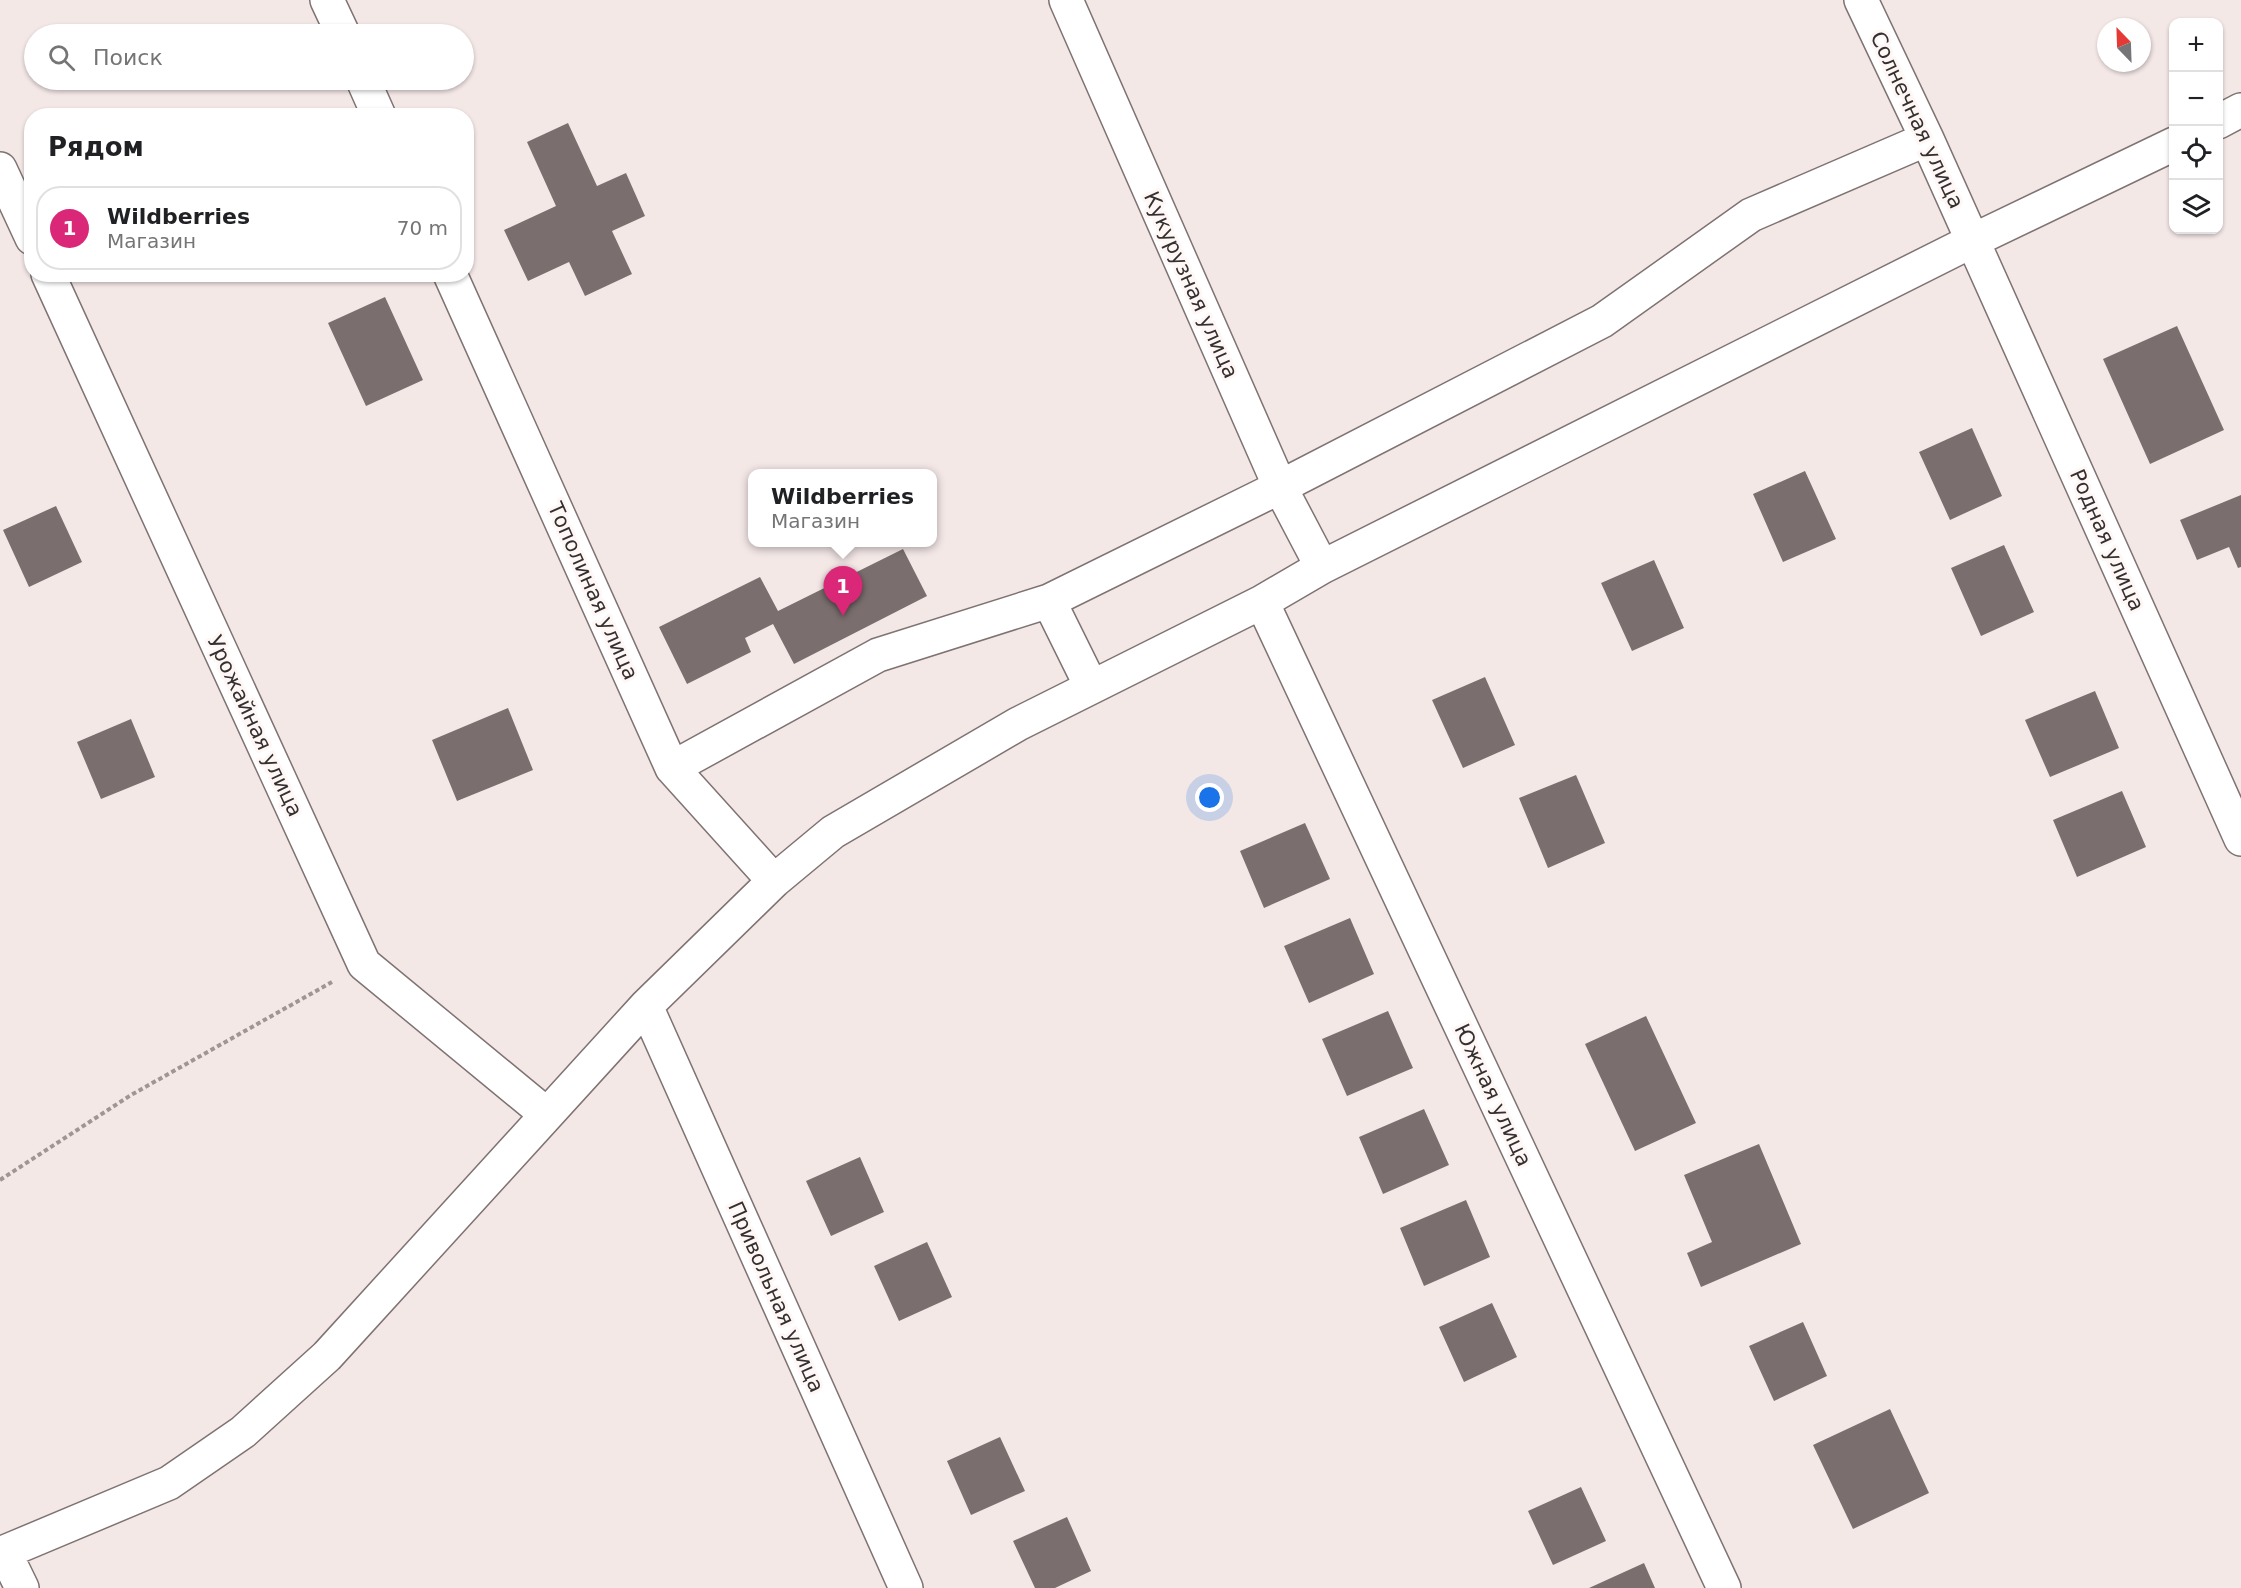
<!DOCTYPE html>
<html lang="ru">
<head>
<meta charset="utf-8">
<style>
	:root { --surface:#fff; --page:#f2f2f2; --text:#202124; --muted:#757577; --line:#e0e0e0; --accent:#db2777 }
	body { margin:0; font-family:"DejaVu Sans",sans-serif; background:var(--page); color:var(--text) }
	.controls { position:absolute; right:18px; top:18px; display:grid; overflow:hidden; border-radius:12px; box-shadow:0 2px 4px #0004 }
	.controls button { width:54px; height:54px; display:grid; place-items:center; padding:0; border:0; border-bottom:2px solid var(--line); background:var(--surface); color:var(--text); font:30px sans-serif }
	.compass { position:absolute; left:2097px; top:18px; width:54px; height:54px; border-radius:50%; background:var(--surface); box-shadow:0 2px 4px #0004; rotate:337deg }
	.you { position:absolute; left:1210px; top:798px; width:21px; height:21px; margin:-15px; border:4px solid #fff; border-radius:50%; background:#1a73e8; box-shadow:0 0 0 9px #1a73e833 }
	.badge { display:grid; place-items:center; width:39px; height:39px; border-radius:50%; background:var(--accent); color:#fff; font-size:20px; font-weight:700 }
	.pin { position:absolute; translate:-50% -50px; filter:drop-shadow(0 2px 3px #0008) }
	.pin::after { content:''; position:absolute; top:32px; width:21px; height:18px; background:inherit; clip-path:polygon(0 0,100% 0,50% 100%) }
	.popup { position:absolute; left:748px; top:469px; width:189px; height:78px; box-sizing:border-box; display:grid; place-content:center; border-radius:12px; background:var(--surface); filter:drop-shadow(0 2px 4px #0005); font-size:20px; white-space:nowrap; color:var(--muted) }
	.popup b { font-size:22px; color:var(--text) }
	.popup::after { content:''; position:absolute; left:50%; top:100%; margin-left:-12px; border:12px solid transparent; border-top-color:var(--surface) }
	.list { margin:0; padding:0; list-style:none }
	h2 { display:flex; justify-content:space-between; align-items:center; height:78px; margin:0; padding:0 24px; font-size:26px }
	h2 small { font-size:20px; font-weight:400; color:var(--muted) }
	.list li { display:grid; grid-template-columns:39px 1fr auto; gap:18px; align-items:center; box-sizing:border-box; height:84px; margin:0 12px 12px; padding:0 12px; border:2px solid var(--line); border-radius:24px }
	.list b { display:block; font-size:22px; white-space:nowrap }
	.list p { margin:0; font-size:20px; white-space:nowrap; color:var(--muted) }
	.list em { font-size:20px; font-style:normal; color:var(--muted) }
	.icon { flex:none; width:33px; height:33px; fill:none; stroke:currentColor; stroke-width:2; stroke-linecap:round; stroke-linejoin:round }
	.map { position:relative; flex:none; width:2241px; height:1588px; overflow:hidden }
	.search { position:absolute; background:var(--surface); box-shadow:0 2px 4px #0004; left:24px; top:24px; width:450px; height:66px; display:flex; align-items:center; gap:15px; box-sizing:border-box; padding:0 21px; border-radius:33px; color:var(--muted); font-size:22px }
	.panel { position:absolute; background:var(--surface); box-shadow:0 2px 4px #0004; left:24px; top:108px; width:450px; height:174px; border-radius:24px }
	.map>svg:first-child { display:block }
	.building { fill:#7a6f6e }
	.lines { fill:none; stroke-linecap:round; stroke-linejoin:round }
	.minor-casing { stroke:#7e7372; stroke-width:36 }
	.path { stroke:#9e9594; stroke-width:4; stroke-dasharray:4.5 3; stroke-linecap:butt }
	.minor { stroke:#fff; stroke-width:33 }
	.labels { text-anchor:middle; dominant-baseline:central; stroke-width:6; stroke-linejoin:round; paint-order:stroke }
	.street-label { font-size:21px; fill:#353030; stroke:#fef7f6 }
</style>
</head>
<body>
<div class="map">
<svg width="2241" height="1588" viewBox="0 0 2241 1588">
	<rect width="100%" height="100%" fill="#f4e8e7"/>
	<path class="building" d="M568 123 597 186 626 173 645 216 612 231 632 274 585 296 569 262 528 281 504 230 556 206 527 142Z
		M385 297 423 380 366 406 328 323Z
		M2177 326 2224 430 2150 464 2103 359Z
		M1972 428 2002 496 1950 520 1919 452Z
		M1805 471 1836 539 1783 562 1753 494Z
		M2241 495V567L2238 568 2229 547 2197 560 2180 520Z
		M56 506 82 562 29 587 3 530Z
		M2004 545 2034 612 1981 636 1951 568Z
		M903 549 927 596 794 664 773 624 745 638 751 652 687 684 659 627 760 577 778 611Z
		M1654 560 1684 628 1632 651 1601 583Z
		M1485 677 1515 745 1463 768 1432 700Z
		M2095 691 2119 748 2050 777 2025 720Z
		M508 708 533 770 457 801 432 740Z
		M131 719 155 777 101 799 77 742Z
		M1576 775 1605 843 1548 868 1519 798Z
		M2122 791 2146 847 2077 877 2053 820Z
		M1305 823 1330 879 1264 908 1240 851Z
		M1350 918 1374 974 1309 1003 1284 946Z
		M1388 1011 1413 1068 1347 1096 1322 1039Z
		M1646 1016 1696 1123 1635 1151 1585 1044Z
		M1424 1109 1449 1165 1383 1194 1359 1137Z
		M1759 1144 1801 1244 1701 1287 1687 1253 1712 1242 1684 1175Z
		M860 1157 884 1212 831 1236 806 1181Z
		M1466 1200 1490 1257 1424 1286 1400 1228Z
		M927 1242 952 1297 899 1321 874 1266Z
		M1492 1303 1517 1357 1464 1382 1439 1327Z
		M1803 1322 1827 1376 1774 1401 1749 1346Z
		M1890 1409 1929 1493 1853 1529 1813 1445Z
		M1000 1437 1025 1491 971 1515 947 1461Z
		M1581 1487 1606 1541 1553 1565 1528 1511Z
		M1067 1517 1091 1571 1055 1588H1035L1013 1541Z
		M1644 1563 1655 1588H1589Z"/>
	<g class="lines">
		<g class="minor-casing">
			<path id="minor" d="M327 0 343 34
				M1066 0 1280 487 1322 567
				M1861 0 1927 139 2241 839
				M363 80 379 116
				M2218 122 2241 110
				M0 169 32 238
				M48 274 364 964 546 1114
				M450 274 672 768 774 881
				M1049 601 1091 686
				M1262 602 1724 1588
				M672 768 878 655 1049 601 1280 487 1602 321 1751 215 1927 139
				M646 1006 906 1588
				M5 1553 22 1588
				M0 1554 169 1483 243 1432 327 1356 646 1006 774 881 833 832 1018 724 1262 602 1322 567 1972 241 2174 144"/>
		</g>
		<path class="path" d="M0 1180 131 1095 332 982"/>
		<use href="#minor" class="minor"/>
	</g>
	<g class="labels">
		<g class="street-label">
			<text transform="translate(1917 120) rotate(65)">Солнечная улица</text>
			<text transform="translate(1191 285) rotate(66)">Кукурузная улица</text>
			<text transform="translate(2107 540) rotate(66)">Родная улица</text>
			<text transform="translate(593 591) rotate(66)">Тополиная улица</text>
			<text transform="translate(255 726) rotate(65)">Урожайная улица</text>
			<text transform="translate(1493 1095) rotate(65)">Южная улица</text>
			<text transform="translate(776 1297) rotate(66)">Привольная улица</text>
		</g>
	</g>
</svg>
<div class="controls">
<button>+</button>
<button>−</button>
<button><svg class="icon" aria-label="locate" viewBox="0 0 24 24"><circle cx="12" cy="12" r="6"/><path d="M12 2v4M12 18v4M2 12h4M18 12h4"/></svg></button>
<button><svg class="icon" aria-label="layers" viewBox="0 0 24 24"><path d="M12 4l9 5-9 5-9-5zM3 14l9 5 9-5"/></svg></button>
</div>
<svg class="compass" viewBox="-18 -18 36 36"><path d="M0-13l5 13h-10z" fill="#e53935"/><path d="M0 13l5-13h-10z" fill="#757577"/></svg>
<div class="you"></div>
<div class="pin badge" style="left:843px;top:616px">1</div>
<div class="popup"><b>Wildberries</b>Магазин</div>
<div class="search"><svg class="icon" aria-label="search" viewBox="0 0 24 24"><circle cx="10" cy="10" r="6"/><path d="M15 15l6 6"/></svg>Поиск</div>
<section class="panel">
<h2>Рядом<small></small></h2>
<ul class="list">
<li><span class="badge">1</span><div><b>Wildberries</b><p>Магазин</p></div><em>70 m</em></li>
</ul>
</section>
</div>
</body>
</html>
